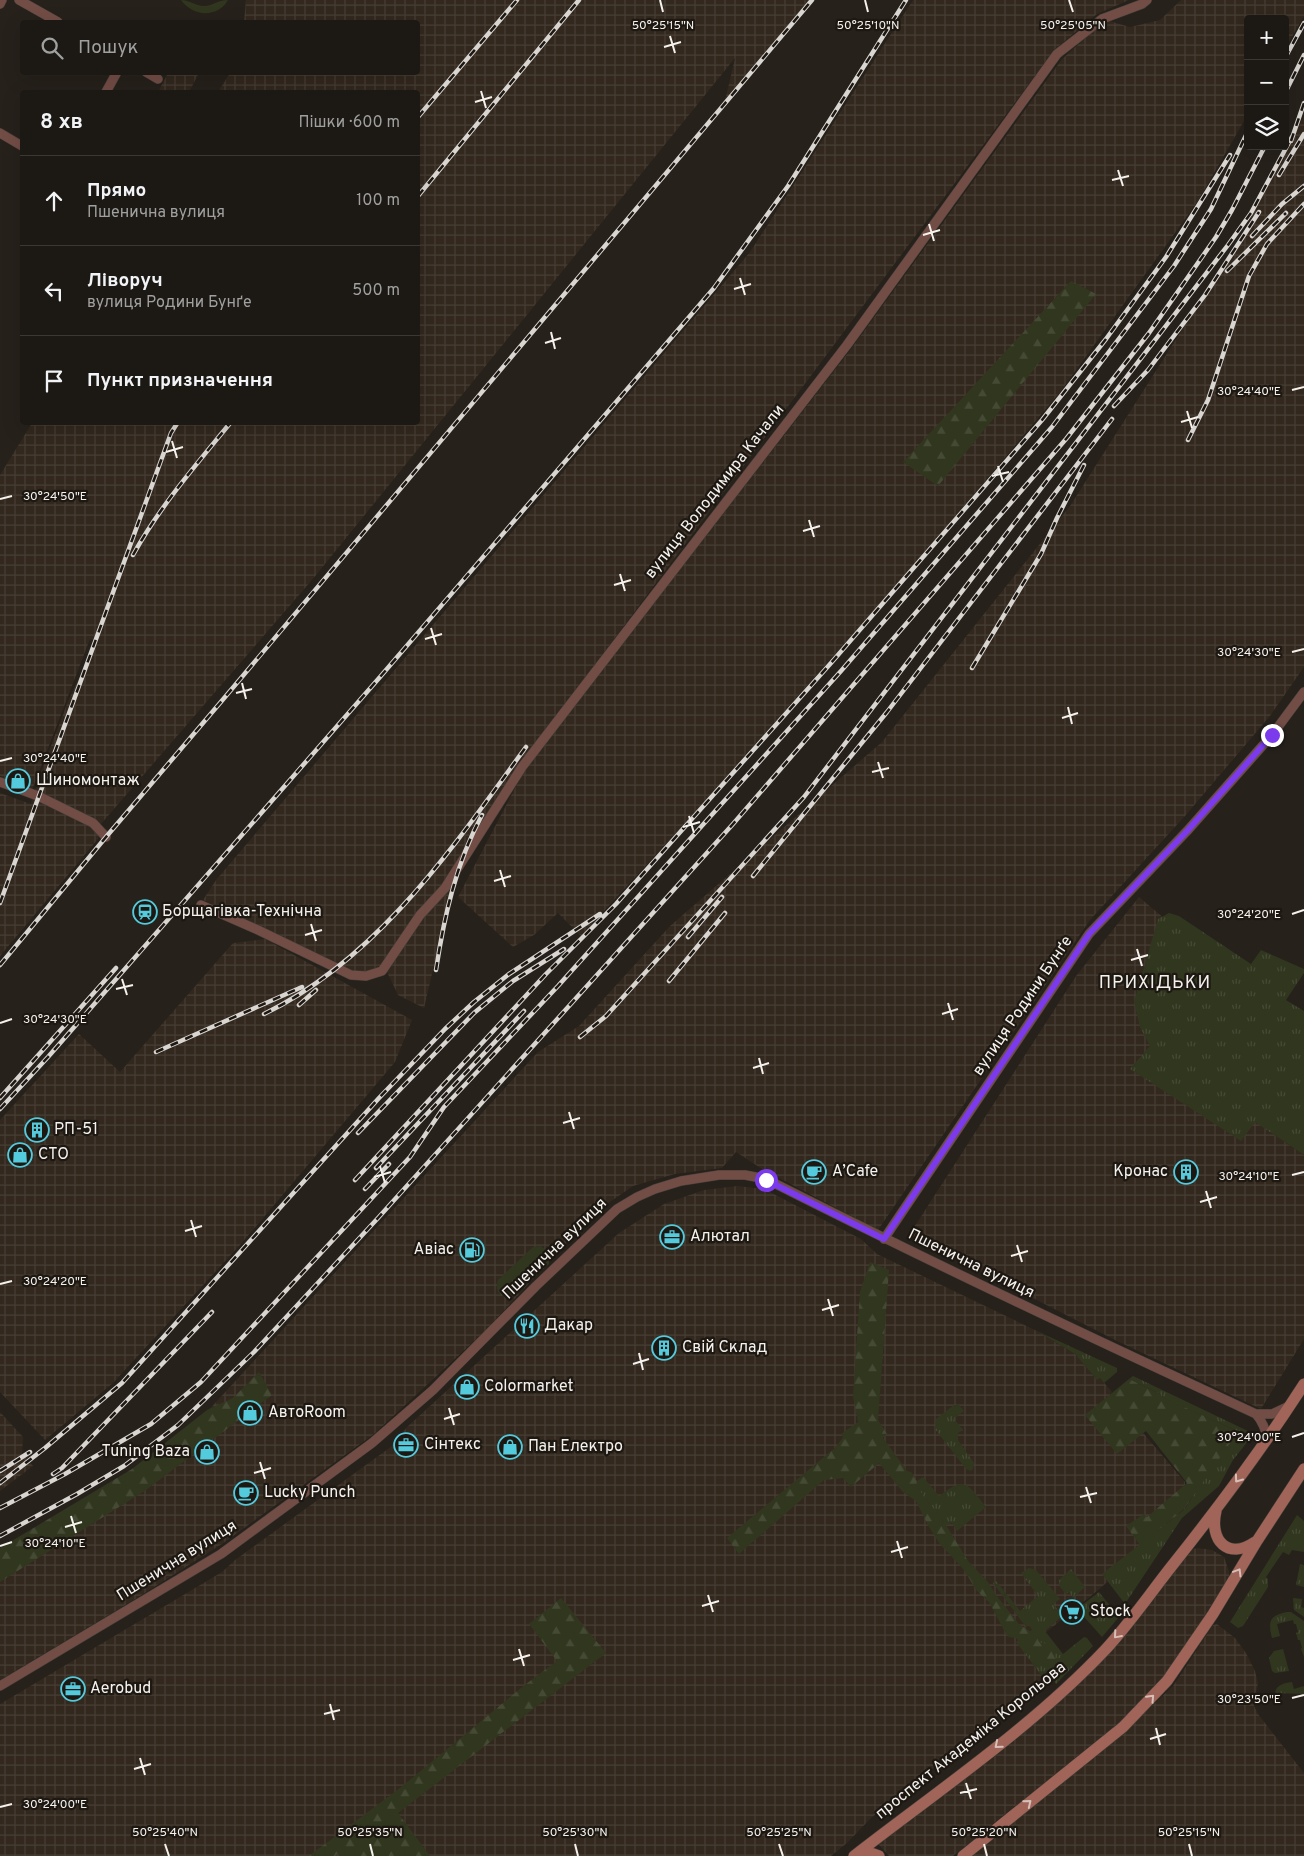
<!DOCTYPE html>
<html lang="uk">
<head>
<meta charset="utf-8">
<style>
	:root { --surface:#1c1914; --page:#25221d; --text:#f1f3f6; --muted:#a0a0a0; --line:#3a3834 }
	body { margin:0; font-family:Overpass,sans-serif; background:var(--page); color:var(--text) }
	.controls { position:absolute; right:15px; top:15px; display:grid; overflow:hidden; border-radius:5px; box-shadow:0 5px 20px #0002 }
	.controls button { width:45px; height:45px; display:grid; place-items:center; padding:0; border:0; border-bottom:1px solid var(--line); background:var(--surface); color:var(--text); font:25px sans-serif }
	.stop { position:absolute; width:15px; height:15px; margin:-11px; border:4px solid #7c3aed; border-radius:50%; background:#fff }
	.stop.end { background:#7c3aed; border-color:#fff; box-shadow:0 1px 5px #0008 }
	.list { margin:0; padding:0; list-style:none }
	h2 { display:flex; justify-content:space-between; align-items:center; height:65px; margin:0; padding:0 20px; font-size:21px }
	h2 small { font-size:16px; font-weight:400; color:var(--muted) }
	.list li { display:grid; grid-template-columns:32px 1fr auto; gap:15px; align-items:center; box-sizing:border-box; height:90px; padding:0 20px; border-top:1px solid var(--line) }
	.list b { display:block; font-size:19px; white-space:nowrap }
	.list p { margin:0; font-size:16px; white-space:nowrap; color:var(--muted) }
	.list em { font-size:16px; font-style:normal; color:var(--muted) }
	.icon { flex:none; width:28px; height:28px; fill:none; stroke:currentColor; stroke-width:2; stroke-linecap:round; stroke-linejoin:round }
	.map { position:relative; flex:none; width:1304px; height:1856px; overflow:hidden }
	.search { position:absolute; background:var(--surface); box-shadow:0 5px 20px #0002; left:20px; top:20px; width:400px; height:55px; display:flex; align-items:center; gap:12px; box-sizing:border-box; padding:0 18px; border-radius:5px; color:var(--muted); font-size:19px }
	.panel { position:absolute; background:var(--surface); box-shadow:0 5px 20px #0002; left:20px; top:90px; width:400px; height:335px; border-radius:5px }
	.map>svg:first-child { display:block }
	.industrial { fill:url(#industrial-grid) }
	.grass { fill:url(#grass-tufts) }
	.forest { fill:url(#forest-firs) }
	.park { fill:#31361f }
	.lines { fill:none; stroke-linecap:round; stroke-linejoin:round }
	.minor-casing { stroke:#433e38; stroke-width:10 }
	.secondary-casing { stroke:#433e38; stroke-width:12 }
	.minor { stroke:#724d46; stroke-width:9 }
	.secondary { stroke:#a06459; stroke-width:11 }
	.rail-casing { stroke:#d9d5d1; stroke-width:4.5 }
	.rail { stroke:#1d1812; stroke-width:2.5; stroke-dasharray:8; stroke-linecap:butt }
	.oneway { stroke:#d7c0b9 }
	.route { stroke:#7c3aed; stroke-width:6 }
	.ticks { fill:none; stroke:#f5f1ed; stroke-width:2 }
	.labels { text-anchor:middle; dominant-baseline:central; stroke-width:4.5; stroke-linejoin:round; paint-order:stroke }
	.street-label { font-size:16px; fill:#f5f1ed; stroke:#1d1812 }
	.poi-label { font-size:16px; fill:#f5f1ed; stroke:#1d1812; text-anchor:start }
	.neighbourhood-label { font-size:18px; letter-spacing:1px; fill:#f5f1ed; stroke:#1d1812 }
	.ticks-label { font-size:12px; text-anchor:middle; fill:#f5f1ed; stroke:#1d1812; stroke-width:4.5; stroke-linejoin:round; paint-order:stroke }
</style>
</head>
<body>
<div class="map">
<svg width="1304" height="1856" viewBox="0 0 1304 1856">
	<defs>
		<pattern id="industrial-grid" width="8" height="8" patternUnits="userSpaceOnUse" patternTransform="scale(1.25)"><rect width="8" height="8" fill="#32281e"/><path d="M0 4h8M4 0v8" fill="none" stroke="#463d34"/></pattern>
		<pattern id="grass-tufts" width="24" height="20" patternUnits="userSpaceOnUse" patternTransform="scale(1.25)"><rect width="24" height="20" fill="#31361f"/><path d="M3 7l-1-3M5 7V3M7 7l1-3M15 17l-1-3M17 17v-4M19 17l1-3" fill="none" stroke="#454a35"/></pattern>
		<pattern id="forest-firs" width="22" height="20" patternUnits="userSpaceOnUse" patternTransform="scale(1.25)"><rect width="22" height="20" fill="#31361f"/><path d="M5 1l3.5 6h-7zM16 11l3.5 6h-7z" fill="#454a35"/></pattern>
	</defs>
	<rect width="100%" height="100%" fill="#26211b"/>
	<path class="industrial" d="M246 0H810L725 101 735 58 312 580 101 824 98 839 0 956V793L31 804 41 772 68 701 97 641 90 639 32 790 0 776V475L32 423 418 422V92H218L230 73 418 72V22H244Z
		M913 0H1129L1097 14 1055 49 520 765 460 855 424 1008 398 995 386 970 355 972 203 900 216 880 750 252Z
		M1181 0H1304V16L1285 49V19H1248V114L1198 201 1061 391 915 564 687 821 581 936 558 913 534 935 513 947 458 897 525 769 851 349 1062 59 1106 20 1130 27 1160 20Z
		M168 73V72L199 73 189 92H158Z
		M1304 116V667L1270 716 1185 816 1090 920 878 1230 762 1169 736 1152 722 1168 675 1174 633 1186 607 1204 583 1225 486 1330 374 1434 222 1544 132 1601 0 1680V1560L60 1523 193 1427 538 1052 579 1026 670 926 882 742 1070 506 1241 237Z
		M1139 897 1216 962 1151 1051 1304 1155V1339L1261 1409 1117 1341 909 1235 1076 976Z
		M265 939 412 1020 395 1062 241 1244 113 1383 45 1440 0 1392V1120L79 1034 120 1072 233 943Z
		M737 1186 764 1189 861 1239 877 1254 1037 1331 1075 1354 1097 1380 1100 1378 1112 1392 1110 1394 1185 1482V1514L1097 1591 1023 1651 1044 1679 871 1818 847 1843 831 1856H0V1704L222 1572 235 1560 392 1446 407 1427 619 1233 664 1204 704 1190Z
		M0 1412 23 1437 22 1453 33 1466 0 1491Z
		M1198 1548 1212 1550 1224 1557 1229 1571V1579L1164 1676 1120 1722 953 1856H889L879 1845V1842L979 1764 1125 1631 1193 1549Z
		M1217 1624 1235 1638 1246 1653 1255 1671 1258 1683 1254 1706 1258 1714 1304 1773V1856H972L1120 1736 1173 1686 1213 1625Z"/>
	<path class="grass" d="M1169 913 1179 916 1251 964 1261 950 1304 969V973L1286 1000 1304 1011V1155L1255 1122 1241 1141 1130 1069 1150 1046 1140 1027 1134 1002 1158 919Z
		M541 1246 549 1253V1264L513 1296C501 1300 494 1291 498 1280L533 1247Z
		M1037 1331 1117 1368V1372L1104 1383 1100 1378 1097 1380 1075 1354Z
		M1133 1376 1248 1431 1250 1435 1248 1441 1233 1460 1219 1486 1182 1518 1125 1604 1102 1574 1184 1510 1235 1430 1161 1397 1160 1394 1129 1379Z
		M954 1405H959L964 1411 954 1419 963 1430 958 1433V1440L974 1463 973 1469 971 1471 966 1469 935 1429 936 1419Z
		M923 1477 939 1496C966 1475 967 1484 986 1507L957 1531 952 1523 946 1525 916 1486 917 1481Z
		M1297 1515 1304 1521V1552L1292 1550 1289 1555 1283 1552 1266 1577 1268 1579V1587L1243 1626 1238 1628 1230 1622Z
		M1300 1564 1304 1565V1587L1296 1585Z
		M1029 1568 1036 1570 1060 1599 1053 1604 1058 1610 1063 1605 1068 1611 1045 1631 1063 1654 1084 1637 1087 1638 1093 1646 1056 1684 1050 1675 1044 1679 1016 1642 1032 1630 1029 1625 1026 1627 993 1583 996 1581 1020 1611 1038 1596 1021 1573Z
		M1071 1569 1085 1587 1073 1598 1069 1592 1066 1594 1060 1587 1059 1580Z
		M1099 1592 1119 1617 1102 1637 1077 1609Z
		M1293 1598 1302 1599 1301 1607 1304 1608V1617L1294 1610Z
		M1287 1612H1291L1304 1621V1657L1301 1649 1302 1648 1300 1640H1298L1296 1633 1298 1632 1296 1624H1294L1293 1620 1277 1624 1280 1636 1272 1638C1268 1621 1269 1616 1287 1612Z
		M1283 1649 1289 1671 1275 1673 1272 1671 1269 1658 1274 1651Z
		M1292 1682 1294 1689 1304 1686V1694L1275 1693C1276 1685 1284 1683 1292 1682Z"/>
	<path class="forest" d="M1071 281 1096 294 938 486 903 462Z
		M870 1262 889 1270 878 1420 887 1434 883 1438 907 1471 911 1472 917 1481 916 1486 946 1525 968 1561 988 1582 996 1595 1019 1624 1037 1636 1039 1642 1048 1644 1055 1658H1061L1066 1661 1062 1671 1058 1672 1051 1667 1047 1669 1034 1661 1021 1643 1016 1638 1009 1637 1005 1632 989 1602 977 1591 964 1570 940 1544 929 1527 916 1501 903 1492 879 1463 851 1487 843 1478 824 1480 739 1554 727 1538 836 1447 843 1437 841 1434 858 1422 853 1396 860 1292Z
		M259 1372 272 1395 146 1490 0 1582V1548L132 1469 207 1410 233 1398Z
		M1129 1379 1160 1394 1162 1397 1235 1430V1436L1184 1509 1140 1545 1126 1526 1144 1514 1147 1517 1187 1483 1146 1431 1117 1454 1085 1415Z
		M561 1598 606 1653 398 1813 430 1856H339L337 1854 335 1856H309L400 1788 526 1684 557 1661 529 1624Z"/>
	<path class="park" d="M181 0C190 0 195 6 204 6 214 6 216 0 228 0 217 19 192 16 181 0Z"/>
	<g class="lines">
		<g class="minor-casing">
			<path id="minor" d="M19 0 58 22
				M0 4 2 0
				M146 72 158 79
				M106 92 117 72
				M0 133 22 146
				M0 782 38 796 93 823 106 837
				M201 905 258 930 351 975 366 976 382 971 420 915 445 888 522 767 847 345 1057 54 1102 19 1142 4 1147 0
				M884 1239 1089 934 1188 830 1272 735 1304 692
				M1256 1414H1272L1289 1406
				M0 1686 221 1554 372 1443 433 1390 536 1286 617 1209 637 1197 655 1189 681 1181 719 1175H745L766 1179C928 1261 1091 1338 1256 1414 1263 1422 1266 1429 1267 1440"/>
		</g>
		<g class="secondary-casing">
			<path id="secondary" d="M1216 1511C1209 1541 1228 1560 1255 1542
				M862 1850 879 1856
				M854 1856C939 1790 1031 1728 1105 1650 1129 1624 1149 1595 1171 1567 1218 1508 1263 1448 1304 1384
				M963 1856 1123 1727 1167 1681 1213 1614 1257 1541 1304 1469"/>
		</g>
		<use href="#minor" class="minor"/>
		<use href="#secondary" class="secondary"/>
		<g class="rail-casing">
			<path id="rail" d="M1285 58 1304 23
				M1285 93 1304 55
				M418 117 517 0
				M1291 141 1304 103
				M1279 175 1304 134
				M418 196 579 0
				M1252 236 1282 204 1304 186
				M1227 271 1286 213
				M1114 406 1148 370 1205 295 1259 212
				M1188 440 1208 400 1249 276 1267 244 1304 204
				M133 555C160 506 196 465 231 422
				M972 668 1041 554 1057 518 1084 465
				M753 876 887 712 1112 419
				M0 903 171 433 178 422
				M688 937 722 897
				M0 965 106 837 220 703 812 0
				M436 970C444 917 456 863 482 815
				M669 981 725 913
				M299 1005 316 990
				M264 1014C379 958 453 847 526 747
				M580 1037 606 1016 804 797 1228 245 1251 213 1293 135
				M156 1052 302 987
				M0 1098 116 968
				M0 1109 48 1057 380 677 714 288 788 186 906 0
				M358 1133 474 1013 513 981 564 949
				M376 1168 524 1011
				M355 1180 546 974 616 904 831 663 1042 420 1106 339 1166 257 1230 155
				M365 1189 389 1164
				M0 1471 30 1452
				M53 1474 62 1468 212 1312
				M0 1483 45 1448 122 1383 379 1098 445 1029 474 1002 509 974 600 914
				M0 1508 65 1474 151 1424 201 1382 410 1157 444 1107 558 986 841 671 1052 427 1174 266 1211 209 1248 131
				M0 1536 77 1494 124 1466 178 1425 254 1352 378 1218 733 824 1066 439 1149 333 1216 237 1232 210 1265 146"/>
		</g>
		<use href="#rail" class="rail"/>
	</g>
	<defs><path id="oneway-chevron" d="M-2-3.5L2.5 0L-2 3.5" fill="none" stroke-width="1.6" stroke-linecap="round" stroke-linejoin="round" transform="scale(1.25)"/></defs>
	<g class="oneway">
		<use href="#oneway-chevron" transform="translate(1238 1479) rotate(126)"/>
		<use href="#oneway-chevron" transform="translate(1238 1572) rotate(-59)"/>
		<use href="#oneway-chevron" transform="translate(1117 1635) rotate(131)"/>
		<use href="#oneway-chevron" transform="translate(1151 1698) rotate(-47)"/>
		<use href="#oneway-chevron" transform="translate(998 1745) rotate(140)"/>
		<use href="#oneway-chevron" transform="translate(1028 1803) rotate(-39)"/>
	</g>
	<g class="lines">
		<path class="route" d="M766 1180 884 1239 1089 934 1188 830 1272 735"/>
	</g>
	<path class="ticks" d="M660 0 663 12M865 0 868 12M1069 0 1073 12M670 36 675 53M664 47 681 42M481 91 486 108M475 102 492 97M1118 170 1123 186M1112 180 1129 176M929 224 934 241M923 235 940 230M740 278 745 295M734 289 751 284M551 332 555 349M545 343 561 338M1292 390 1304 387M1187 411 1192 428M1181 422 1198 417M172 441 177 458M166 452 183 447M998 466 1003 482M992 476 1009 472M0 499 12 496M809 520 814 537M803 531 820 526M620 574 625 591M614 585 631 580M431 628 436 645M425 639 442 634M1292 652 1304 649M242 683 246 699M236 693 252 689M1068 707 1072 724M1062 718 1078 713M0 761 12 758M878 762 883 778M872 772 889 768M689 816 694 833M683 827 700 822M500 870 505 887M494 881 511 876M1292 914 1304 910M311 924 316 941M305 935 322 930M1137 949 1142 966M1131 960 1148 955M122 979 127 995M116 989 133 985M948 1003 953 1020M942 1014 958 1009M0 1023 12 1019M759 1058 763 1074M753 1068 769 1063M569 1112 574 1129M563 1123 580 1118M380 1166 385 1183M1292 1175 1304 1172M374 1177 391 1172M1206 1191 1211 1208M1200 1202 1217 1197M191 1220 196 1237M185 1231 202 1226M1017 1245 1022 1262M1011 1256 1028 1251M0 1284 12 1281M828 1299 833 1316M822 1310 839 1305M639 1353 643 1370M633 1364 649 1359M449 1408 454 1425M444 1419 460 1414M1292 1437 1304 1433M260 1462 265 1479M254 1473 271 1468M1086 1487 1091 1503M1080 1497 1097 1493M71 1516 76 1533M65 1527 82 1522M897 1541 902 1558M0 1546 12 1542M891 1552 908 1547M708 1595 713 1612M702 1606 719 1601M519 1649 524 1666M513 1660 530 1655M1292 1698 1304 1695M330 1704 334 1720M324 1714 340 1710M1156 1728 1160 1745M1150 1739 1166 1734M140 1758 145 1775M134 1769 151 1764M966 1783 971 1799M960 1793 977 1789M0 1807 12 1804M165 1844 169 1856M370 1844 373 1856M575 1844 578 1856M779 1844 783 1856M984 1844 987 1856M1189 1844 1192 1856"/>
	<defs>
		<g id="shop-ring" transform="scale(1.25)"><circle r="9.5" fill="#1d1812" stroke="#54cadd" stroke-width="1.5"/><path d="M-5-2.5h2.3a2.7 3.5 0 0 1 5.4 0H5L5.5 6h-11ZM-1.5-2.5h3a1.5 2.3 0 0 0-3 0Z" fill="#54cadd"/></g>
		<g id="station-ring" transform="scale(1.25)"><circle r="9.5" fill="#1d1812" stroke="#54cadd" stroke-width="1.5"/><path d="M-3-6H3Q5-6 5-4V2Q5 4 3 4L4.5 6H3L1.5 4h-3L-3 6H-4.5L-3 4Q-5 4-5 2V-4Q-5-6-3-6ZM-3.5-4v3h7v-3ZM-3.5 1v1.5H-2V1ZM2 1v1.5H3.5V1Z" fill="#54cadd"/></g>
		<g id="building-ring" transform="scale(1.25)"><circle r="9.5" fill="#1d1812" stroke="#54cadd" stroke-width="1.5"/><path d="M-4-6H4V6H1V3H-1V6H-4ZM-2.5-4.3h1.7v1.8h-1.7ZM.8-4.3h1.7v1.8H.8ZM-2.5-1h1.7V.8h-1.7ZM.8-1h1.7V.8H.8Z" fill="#54cadd"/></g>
		<g id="cafe-ring" transform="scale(1.25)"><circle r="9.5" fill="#1d1812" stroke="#54cadd" stroke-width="1.5"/><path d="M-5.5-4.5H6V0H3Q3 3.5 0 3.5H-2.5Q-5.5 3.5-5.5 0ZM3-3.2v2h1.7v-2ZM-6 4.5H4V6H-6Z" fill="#54cadd"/></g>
		<g id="office-ring" transform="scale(1.25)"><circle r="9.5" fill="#1d1812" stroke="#54cadd" stroke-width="1.5"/><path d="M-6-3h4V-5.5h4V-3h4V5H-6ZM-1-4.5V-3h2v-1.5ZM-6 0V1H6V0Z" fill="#54cadd"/></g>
		<g id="fuel-ring" transform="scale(1.25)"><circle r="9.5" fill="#1d1812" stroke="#54cadd" stroke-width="1.5"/><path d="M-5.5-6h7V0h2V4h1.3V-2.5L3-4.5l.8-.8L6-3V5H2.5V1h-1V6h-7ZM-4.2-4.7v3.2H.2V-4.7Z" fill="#54cadd"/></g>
		<g id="restaurant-ring" transform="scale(1.25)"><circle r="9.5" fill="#1d1812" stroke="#54cadd" stroke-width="1.5"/><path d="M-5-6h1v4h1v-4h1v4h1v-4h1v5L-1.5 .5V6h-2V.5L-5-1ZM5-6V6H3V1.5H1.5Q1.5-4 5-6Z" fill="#54cadd"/></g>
		<g id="supermarket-ring" transform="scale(1.25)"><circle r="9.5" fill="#1d1812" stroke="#54cadd" stroke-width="1.5"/><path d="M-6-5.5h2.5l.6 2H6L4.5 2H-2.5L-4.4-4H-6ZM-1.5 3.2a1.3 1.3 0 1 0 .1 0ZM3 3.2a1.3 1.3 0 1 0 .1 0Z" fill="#54cadd"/></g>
	</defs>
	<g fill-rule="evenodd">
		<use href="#shop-ring" x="18" y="781"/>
		<use href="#station-ring" x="145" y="912"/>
		<use href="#building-ring" x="37" y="1130"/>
		<use href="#shop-ring" x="20" y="1155"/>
		<use href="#cafe-ring" x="814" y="1172"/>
		<use href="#building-ring" x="1186" y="1172"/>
		<use href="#office-ring" x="672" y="1237"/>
		<use href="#fuel-ring" x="472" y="1250"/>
		<use href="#restaurant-ring" x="527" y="1326"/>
		<use href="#building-ring" x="664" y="1348"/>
		<use href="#shop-ring" x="467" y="1387"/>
		<use href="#shop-ring" x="250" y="1413"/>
		<use href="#office-ring" x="406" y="1445"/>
		<use href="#shop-ring" x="510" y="1447"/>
		<use href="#shop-ring" x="207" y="1452"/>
		<use href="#cafe-ring" x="246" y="1493"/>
		<use href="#supermarket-ring" x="1072" y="1612"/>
		<use href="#office-ring" x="73" y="1689"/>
	</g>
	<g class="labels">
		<g class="street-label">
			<text transform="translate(715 492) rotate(-52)">вулиця Володимира Качали</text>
			<text transform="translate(1023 1006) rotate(-56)">вулиця Родини Бунґе</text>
			<text transform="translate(555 1249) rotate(-44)">Пшенична вулиця</text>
			<text transform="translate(971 1264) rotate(26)">Пшенична вулиця</text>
			<text transform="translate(177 1561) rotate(-32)">Пшенична вулиця</text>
			<text transform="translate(971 1741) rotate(-39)">проспект Академіка Корольова</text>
		</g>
		<g class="poi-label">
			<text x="36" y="781">Шиномонтаж</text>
			<text x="162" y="912">Борщагівка-Технічна</text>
			<text x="54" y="1130">РП-51</text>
			<text x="38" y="1155">СТО</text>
			<text x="832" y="1172">A’Cafe</text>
			<text x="1168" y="1172" text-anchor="end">Кронас</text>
			<text x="690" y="1237">Алютал</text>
			<text x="454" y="1250" text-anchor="end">Авіас</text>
			<text x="544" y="1326">Дакар</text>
			<text x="682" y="1348">Свій Склад</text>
			<text x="484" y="1387">Colormarket</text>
			<text x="268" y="1413">АвтоRoom</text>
			<text x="424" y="1445">Сінтекс</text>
			<text x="528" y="1447">Пан Електро</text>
			<text x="190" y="1452" text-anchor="end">Tuning Baza</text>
			<text x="264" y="1493">Lucky Punch</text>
			<text x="1090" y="1612">Stock</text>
			<text x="90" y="1689">Aerobud</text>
		</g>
		<g class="neighbourhood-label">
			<text x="1155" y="983">ПРИХІДЬКИ</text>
		</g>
	</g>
	<g class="ticks-label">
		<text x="663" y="29">50°25'15"N</text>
		<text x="868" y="29">50°25'10"N</text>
		<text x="1073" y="29">50°25'05"N</text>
		<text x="1249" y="395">30°24'40"E</text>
		<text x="55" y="500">30°24'50"E</text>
		<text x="1249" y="656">30°24'30"E</text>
		<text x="55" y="762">30°24'40"E</text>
		<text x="1249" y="918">30°24'20"E</text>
		<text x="55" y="1023">30°24'30"E</text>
		<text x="1249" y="1180">30°24'10"E</text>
		<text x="55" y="1285">30°24'20"E</text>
		<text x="1249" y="1441">30°24'00"E</text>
		<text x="55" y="1547">30°24'10"E</text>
		<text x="1249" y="1703">30°23'50"E</text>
		<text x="55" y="1808">30°24'00"E</text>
		<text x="165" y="1836">50°25'40"N</text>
		<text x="370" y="1836">50°25'35"N</text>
		<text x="575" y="1836">50°25'30"N</text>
		<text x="779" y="1836">50°25'25"N</text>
		<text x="984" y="1836">50°25'20"N</text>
		<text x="1189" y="1836">50°25'15"N</text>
	</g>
</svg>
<div class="controls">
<button>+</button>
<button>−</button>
<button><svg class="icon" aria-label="layers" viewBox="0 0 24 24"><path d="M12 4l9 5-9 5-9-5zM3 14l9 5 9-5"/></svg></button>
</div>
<div class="stop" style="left:766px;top:1180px"></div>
<div class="stop end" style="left:1272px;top:735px"></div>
<div class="search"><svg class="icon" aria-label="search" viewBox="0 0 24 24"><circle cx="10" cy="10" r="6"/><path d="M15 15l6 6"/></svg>Пошук</div>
<section class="panel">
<h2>8 хв<small>Пішки · 600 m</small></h2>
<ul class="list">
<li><svg class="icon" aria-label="ahead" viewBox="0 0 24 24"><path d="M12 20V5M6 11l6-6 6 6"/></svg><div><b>Прямо</b><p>Пшенична вулиця</p></div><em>100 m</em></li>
<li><svg class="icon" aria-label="left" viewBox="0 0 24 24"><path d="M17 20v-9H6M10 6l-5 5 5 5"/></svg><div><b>Ліворуч</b><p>вулиця Родини Бунґе</p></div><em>500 m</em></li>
<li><svg class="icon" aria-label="arrive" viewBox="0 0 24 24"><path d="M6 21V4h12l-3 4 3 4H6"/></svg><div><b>Пункт призначення</b></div></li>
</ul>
</section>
</div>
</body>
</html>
